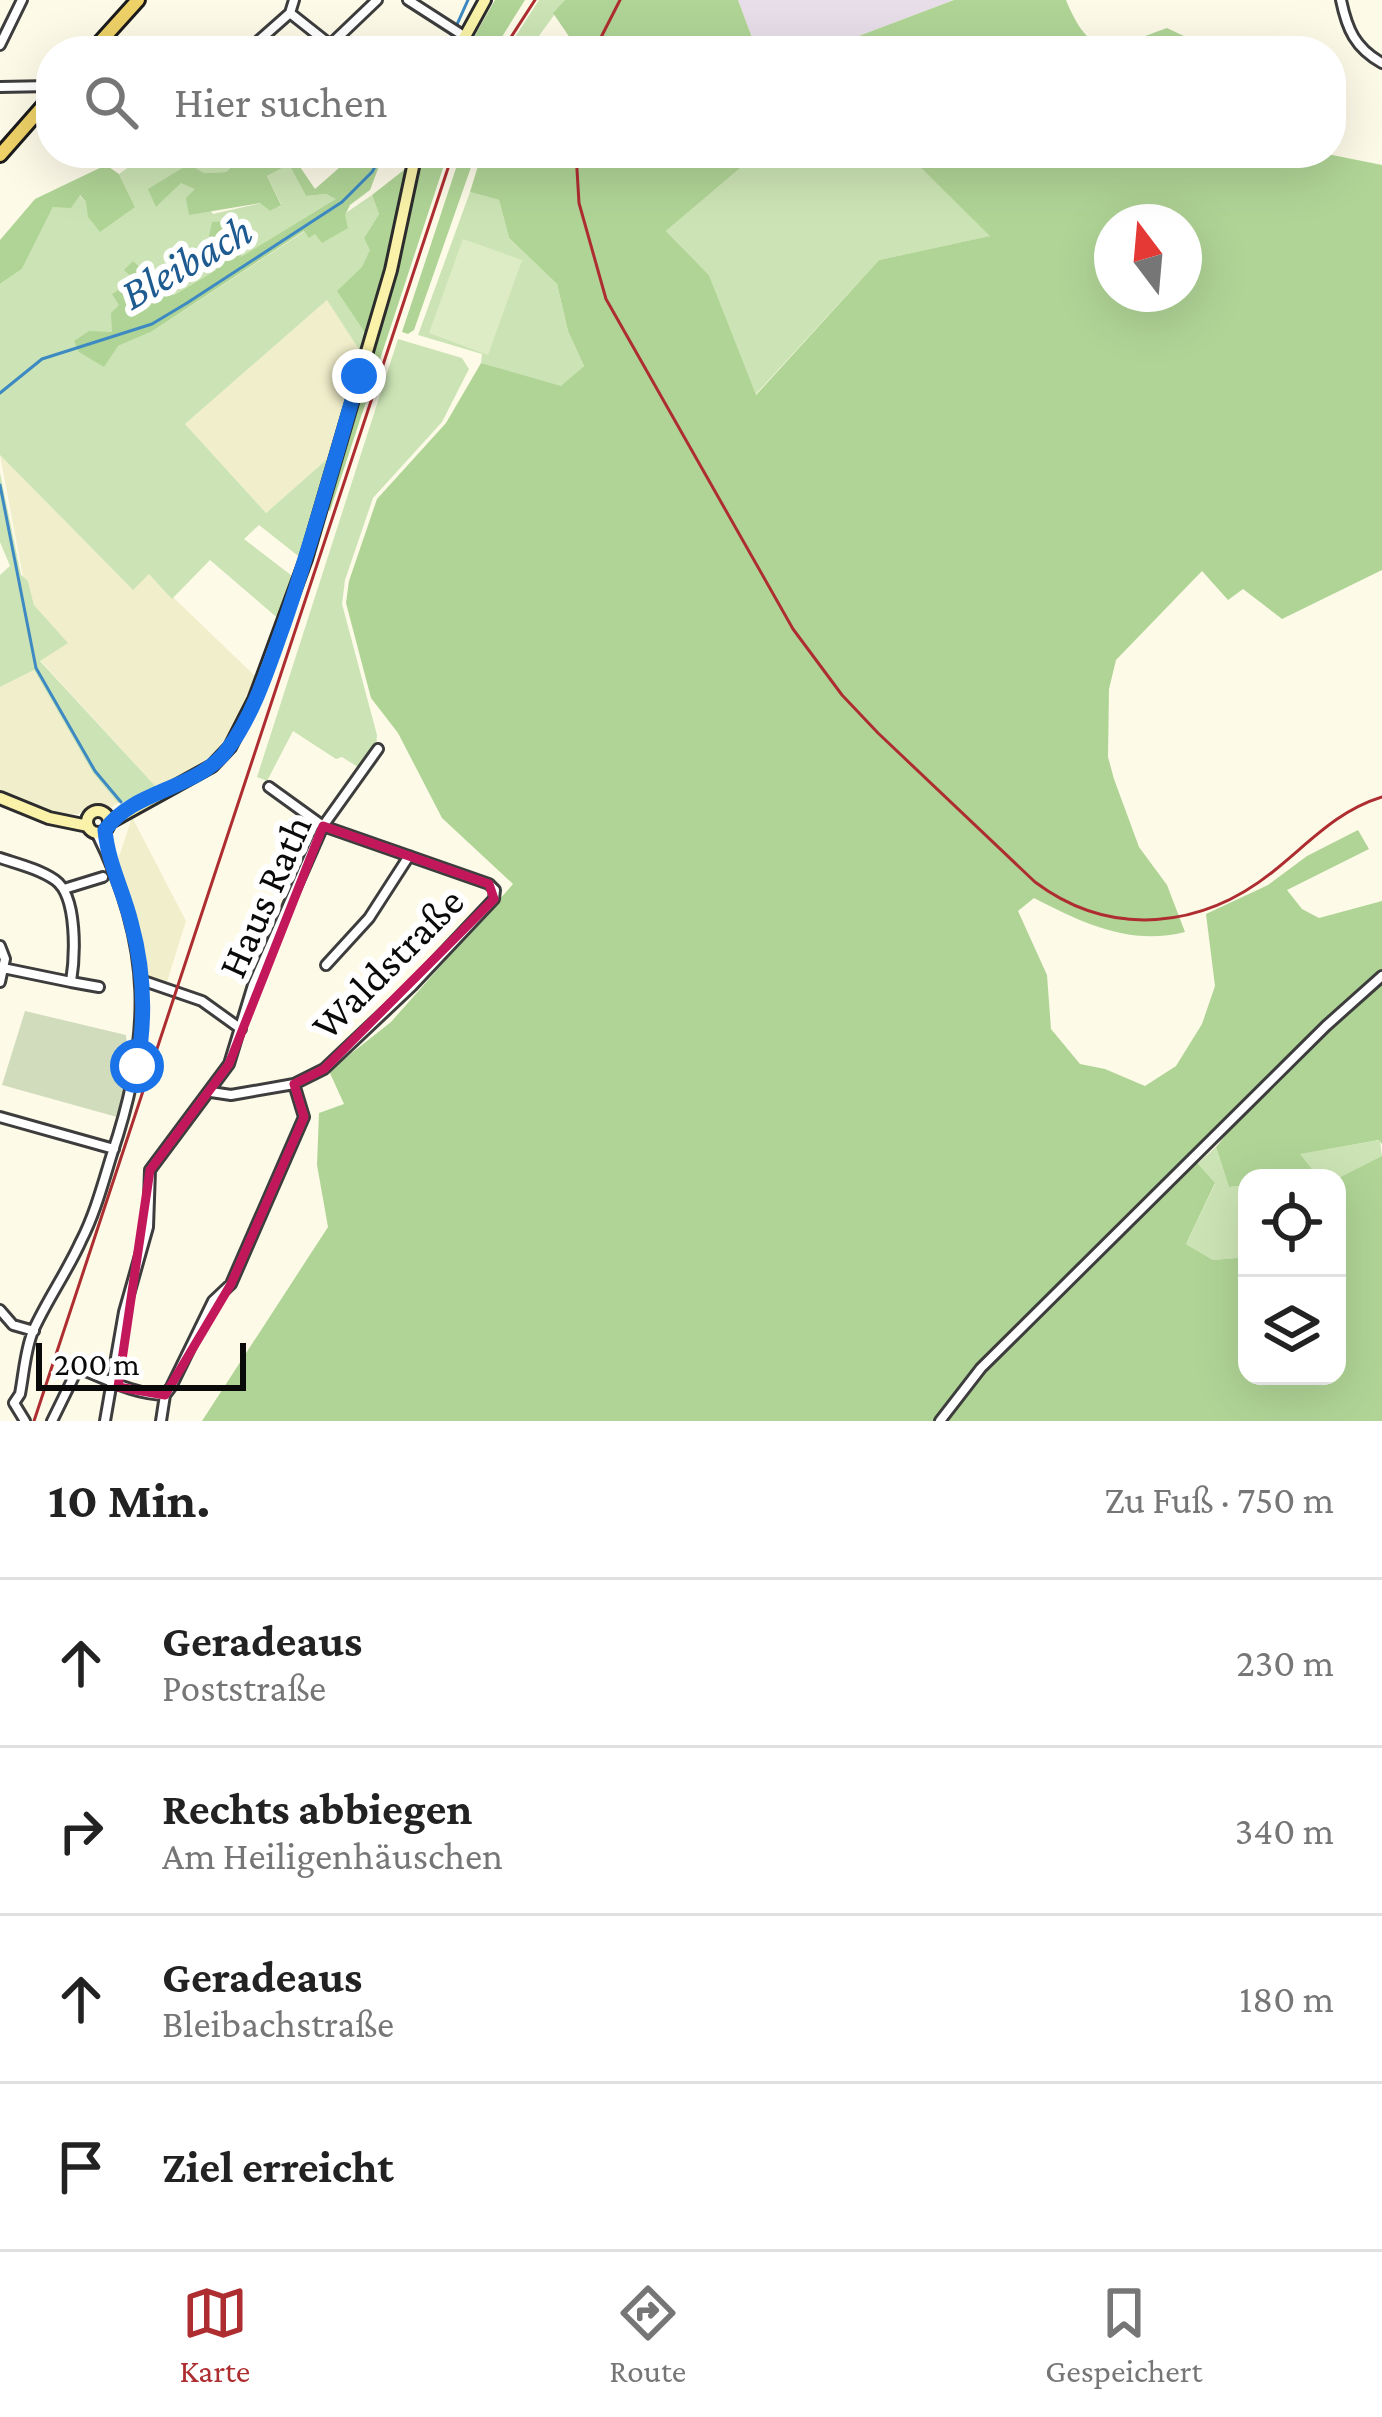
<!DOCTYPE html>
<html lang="de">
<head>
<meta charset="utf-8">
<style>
	:root { --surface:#fff; --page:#f2f2f2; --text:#222; --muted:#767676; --line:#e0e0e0; --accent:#ae2d30 }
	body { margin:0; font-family:"Crimson Pro",serif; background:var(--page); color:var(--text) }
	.controls { position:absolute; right:36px; bottom:36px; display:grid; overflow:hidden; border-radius:24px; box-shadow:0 12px 48px #0002 }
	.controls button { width:108px; height:108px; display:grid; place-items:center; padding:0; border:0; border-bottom:3px solid var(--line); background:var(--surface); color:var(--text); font:60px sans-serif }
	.compass { position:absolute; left:1094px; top:204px; width:108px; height:108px; border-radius:50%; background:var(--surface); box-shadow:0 12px 48px #0002; rotate:344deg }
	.scale { position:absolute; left:36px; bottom:30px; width:210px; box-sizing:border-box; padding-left:12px; border:6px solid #0a0a0a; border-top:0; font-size:33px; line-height:42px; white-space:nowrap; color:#0a0a0a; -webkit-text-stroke:9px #fff; paint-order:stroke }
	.stop { position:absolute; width:36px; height:36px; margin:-27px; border:9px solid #1a73e8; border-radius:50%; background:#fff }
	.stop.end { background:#1a73e8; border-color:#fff; box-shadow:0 3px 12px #0008 }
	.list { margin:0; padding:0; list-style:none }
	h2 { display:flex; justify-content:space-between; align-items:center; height:156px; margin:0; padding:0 48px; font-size:51px }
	h2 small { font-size:39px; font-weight:400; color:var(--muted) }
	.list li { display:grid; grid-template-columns:78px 1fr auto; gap:36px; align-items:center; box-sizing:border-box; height:168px; padding:0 48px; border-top:3px solid var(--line) }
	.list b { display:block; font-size:45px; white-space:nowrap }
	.list p { margin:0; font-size:39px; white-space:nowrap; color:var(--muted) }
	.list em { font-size:39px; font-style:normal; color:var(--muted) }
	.icon { flex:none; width:66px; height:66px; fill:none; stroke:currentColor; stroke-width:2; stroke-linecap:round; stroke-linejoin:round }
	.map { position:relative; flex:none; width:1382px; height:1421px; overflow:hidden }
	.search { position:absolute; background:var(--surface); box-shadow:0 12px 48px #0002; left:36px; right:36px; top:36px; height:132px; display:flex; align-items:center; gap:30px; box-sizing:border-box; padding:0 42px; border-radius:48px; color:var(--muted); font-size:45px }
	.sheet { height:828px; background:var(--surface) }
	nav { display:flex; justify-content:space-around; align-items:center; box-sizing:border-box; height:168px; border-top:3px solid var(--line); background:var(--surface); font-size:33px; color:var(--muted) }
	nav a { display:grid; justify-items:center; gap:6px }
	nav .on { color:var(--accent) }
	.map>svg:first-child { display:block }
	.industrial { fill:#e8dee9 }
	.farmland { fill:#f1eecb }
	.green { fill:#cce4b5 }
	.forest { fill:#b0d496; fill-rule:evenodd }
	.cemetery { fill:#d1dcbc }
	.pitch { fill:#deecc6 }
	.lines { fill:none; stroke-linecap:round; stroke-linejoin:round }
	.stream { stroke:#3d89c2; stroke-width:3 }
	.street-casing { stroke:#3d3d3d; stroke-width:14 }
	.secondary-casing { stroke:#2c2c2c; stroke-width:16 }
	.primary-casing { stroke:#1b1b1b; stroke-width:18 }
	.street { stroke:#fff; stroke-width:8 }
	.secondary { stroke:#f9f2a8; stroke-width:10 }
	.primary { stroke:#eed167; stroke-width:12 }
	.rail { stroke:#ae2d30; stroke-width:3 }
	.route { stroke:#1a73e8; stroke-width:15 }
	.marked { fill:none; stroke:#c2185b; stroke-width:9; stroke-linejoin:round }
	.labels { text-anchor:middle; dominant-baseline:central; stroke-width:12; stroke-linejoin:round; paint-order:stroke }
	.street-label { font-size:42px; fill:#0a0a0a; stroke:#fff }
	.water-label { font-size:45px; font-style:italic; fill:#1e5b91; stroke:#fff }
</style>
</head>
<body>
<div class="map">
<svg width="1382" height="1421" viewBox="0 0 1382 1421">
	<rect width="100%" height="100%" fill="#fdfae8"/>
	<path class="industrial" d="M738 0H954L819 51H757Z"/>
	<path class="farmland" d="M328 299 362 354 334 453 266 513 185 424Z
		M0 455 132 589 149 574 259 680 220 752 195 772 158 789 40 660 67 642 34 605 28 581 23 577Z
		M34 670 93 773 118 803 110 808 93 806 78 814H55L0 795V687Z
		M132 817 186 921 166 985 146 975 136 920 116 866Z"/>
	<path class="green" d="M539 0H565L528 51H506Z
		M148 153H180L191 160 213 153H246L226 172 204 173 189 164 157 206 181 182 196 189 213 214 261 203 270 211 281 204 267 176 289 163 306 196 326 194 337 199 240 258 242 243 209 236 216 270 174 295 133 261 137 293 119 305 118 346 151 332 305 231 315 234 372 195 379 214 364 238 371 249C355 283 373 319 362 354L327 300 185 424 266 513 334 453 302 559 259 525 244 539 296 579 281 621 210 560 172 599 149 574 133 590 0 455V284L22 269 53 207 79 195 86 202 135 207 119 174Z
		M758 153H906L991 236 879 260 755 395 709 275 666 231Z
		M470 192 499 200 509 238 557 284 568 331 584 366 561 387 481 363 482 354 418 335Z
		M398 339 462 358 469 369 442 422 373 498 345 580 342 604 377 735 376 749 361 769 342 757 336 759 293 731 267 781 257 777Z
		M0 473 21 575 28 581 34 605 68 643 40 661 158 789 139 799 118 803 93 773 34 670 0 687V575L10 566 0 542Z
		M1380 1140 1382 1156 1378 1161 1337 1179 1295 1178 1313 1172 1298 1154Z
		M1216 1147 1229 1187 1247 1185V1257L1213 1260 1186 1244 1215 1184 1197 1164Z"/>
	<path class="forest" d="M495 0H525L493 51H466Z
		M565 0H738L757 51H579L553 13Z
		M954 0H1066C1092 64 1113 47 1167 28L1207 47 1203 51H819Z
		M246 153H304L296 161 315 189 356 153H384L370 190 350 205 345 215 348 228 322 243 315 234 309 238 304 231 151 332 118 346 104 367 79 352 74 341 89 331 112 332 111 313 119 305 112 294 120 289 137 292 136 281 124 270 133 261 174 295 216 270 209 236 212 222 232 221 241 228V257L336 199 326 194 306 196 289 164 267 176 281 205 270 211 260 203 189 215 186 198 195 189 181 183 156 207 148 189 189 164 204 173 226 172Z
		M422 153H448L330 511 325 508 404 247Z
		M461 153H476L414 330 408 334 402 332Z
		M482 153H758L666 231 709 275 756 395 879 260 990 236 906 153H1322L1382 165V570L1282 619 1243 589 1228 600 1202 571 1116 660 1109 689 1108 757 1114 779 1139 847 1167 885 1185 932C1130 946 1082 923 1034 898L1018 911 1047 975 1051 1029 1080 1064 1105 1069 1145 1086 1176 1066 1202 1024 1215 986 1206 914 1268 885 1307 856 1358 830 1369 849 1287 890 1302 909 1319 918 1382 901V1144L1379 1140 1300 1154 1314 1172 1295 1178H1247V1185L1229 1187 1216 1147 1260 1093 1257 1091 1197 1163 1215 1183 1186 1244 1213 1260 1247 1257V1376H1337V1179L1382 1156V1421H202L328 1227 317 1165 319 1113 344 1104 329 1071 391 1022 513 884 442 818 398 733 371 698 346 603 349 581 377 499 446 423 481 363 561 386 584 366 568 331 557 284 509 238 499 200 470 192ZM1112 222H1184V294H1112Z
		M106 165 119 174 135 207 100 232 88 217 86 202 80 195 71 208 53 207 22 269 0 284V240L35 199Z
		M409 166 368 337 337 291 362 267 370 250 364 238 379 214 372 195Z"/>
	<path class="cemetery" d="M25 1011 126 1035 129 1074 117 1117 2 1085Z"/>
	<path class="pitch" d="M463 239 522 260 488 355 429 333Z"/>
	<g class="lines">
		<path class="stream" d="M445 51 468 0
			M0 393 42 359 152 324 187 303 342 202 372 172 383 153
			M0 485 36 668 95 771 121 802"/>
		<g class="street-casing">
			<path id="street" d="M408 0 464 36
				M1341 0C1347 29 1355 48 1382 63
				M290 13 338 51
				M331 44 377 0
				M0 45 22 0
				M247 51 290 13 294 0
				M0 87 51 86
				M105 830 107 848
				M0 858C18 864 39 869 55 880 78 896 75 957 71 982L3 968
				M64 889 103 877
				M0 946 5 959 0 982
				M326 965 369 918 409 856
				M141 980 202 1001 241 1029
				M71 982 99 987
				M211 1092 231 1095 294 1084 324 1069 412 986 494 899 495 890 489 884 323 826 269 787
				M0 1117 114 1149
				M0 1310 13 1325 34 1331
				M14 1403 20 1394C24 1373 25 1351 33 1331 47 1300 67 1272 81 1241 95 1214 103 1183 112 1154 152 1035 153 946 96 832
				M14 1403 25 1421
				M52 1421 78 1368C107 1379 132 1394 165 1395L171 1387 213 1301 231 1284 304 1117 294 1084
				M105 1421 124 1312 148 1227 150 1170 229 1064 253 985 323 826 378 749
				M161 1421 165 1395
				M940 1421 981 1368 1326 1026 1382 976"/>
		</g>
		<g class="secondary-casing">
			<path id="secondary" d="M457 51 485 0
				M0 798 49 818 88 826
				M87 822a11 11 0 1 1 22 0a11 11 0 1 1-22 0Z
				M109 823 212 766 230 747 254 700 306 559 391 270 416 153"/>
		</g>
		<g class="primary-casing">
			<path id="primary" d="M92 51 138 0
				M0 155 51 97"/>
		</g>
		<use href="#street" class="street"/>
		<use href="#secondary" class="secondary"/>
		<use href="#primary" class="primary"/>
		<path class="rail" d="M502 51 535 0
			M594 51 620 0
			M576 153 579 203 606 299 793 629 842 695 878 733 1035 882C1111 939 1203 929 1275 870 1311 841 1337 811 1382 797
			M34 1421 453 153"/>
	</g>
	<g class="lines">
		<path class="route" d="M137 1066C146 1019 144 969 131 922 123 890 108 863 105 830 134 789 197 790 227 750 254 715 269 665 284 624 312 542 335 459 359 376"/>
	</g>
	<path class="marked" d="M323 826 489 884 494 899 324 1069 294 1084 304 1117 231 1284 165 1395 118 1387 150 1170 229 1064Z"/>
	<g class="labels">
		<g class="street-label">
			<text transform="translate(264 896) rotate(-66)">Haus Rath</text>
			<text transform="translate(387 963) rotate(-45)">Waldstraße</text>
		</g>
		<g class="water-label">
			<text transform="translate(186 262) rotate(-30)">Bleibach</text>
		</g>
	</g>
</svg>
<div class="controls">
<button><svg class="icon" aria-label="locate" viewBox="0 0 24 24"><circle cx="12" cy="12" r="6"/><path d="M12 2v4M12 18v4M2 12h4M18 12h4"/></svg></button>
<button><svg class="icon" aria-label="layers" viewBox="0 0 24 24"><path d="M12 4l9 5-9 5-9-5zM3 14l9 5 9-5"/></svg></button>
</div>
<svg class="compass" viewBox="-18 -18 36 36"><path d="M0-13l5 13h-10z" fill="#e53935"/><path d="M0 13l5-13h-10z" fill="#767676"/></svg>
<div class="scale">200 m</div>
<div class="stop" style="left:137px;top:1066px"></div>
<div class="stop end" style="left:359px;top:376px"></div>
<div class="search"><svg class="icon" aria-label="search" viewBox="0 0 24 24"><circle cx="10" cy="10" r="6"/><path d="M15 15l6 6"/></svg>Hier suchen</div>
</div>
<section class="sheet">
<h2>10 Min.<small>Zu Fuß · 750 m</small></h2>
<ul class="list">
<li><svg class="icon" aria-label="ahead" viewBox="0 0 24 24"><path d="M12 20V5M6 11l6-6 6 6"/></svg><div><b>Geradeaus</b><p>Poststraße</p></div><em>230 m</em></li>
<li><svg class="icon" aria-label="right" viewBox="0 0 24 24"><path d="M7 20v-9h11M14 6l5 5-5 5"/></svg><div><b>Rechts abbiegen</b><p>Am Heiligenhäuschen</p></div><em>340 m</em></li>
<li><svg class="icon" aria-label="ahead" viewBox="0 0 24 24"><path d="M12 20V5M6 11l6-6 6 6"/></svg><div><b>Geradeaus</b><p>Bleibachstraße</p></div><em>180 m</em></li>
<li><svg class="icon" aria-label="arrive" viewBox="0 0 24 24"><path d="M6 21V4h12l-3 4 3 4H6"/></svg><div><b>Ziel erreicht</b></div></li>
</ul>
</section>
<nav>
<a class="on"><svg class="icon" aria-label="map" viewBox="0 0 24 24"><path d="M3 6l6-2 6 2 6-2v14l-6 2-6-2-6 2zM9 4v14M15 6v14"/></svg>Karte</a>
<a><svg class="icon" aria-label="directions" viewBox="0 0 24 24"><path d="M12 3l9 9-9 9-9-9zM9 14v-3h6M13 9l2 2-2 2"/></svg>Route</a>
<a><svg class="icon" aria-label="saved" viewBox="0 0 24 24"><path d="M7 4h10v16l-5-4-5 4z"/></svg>Gespeichert</a>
</nav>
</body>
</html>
